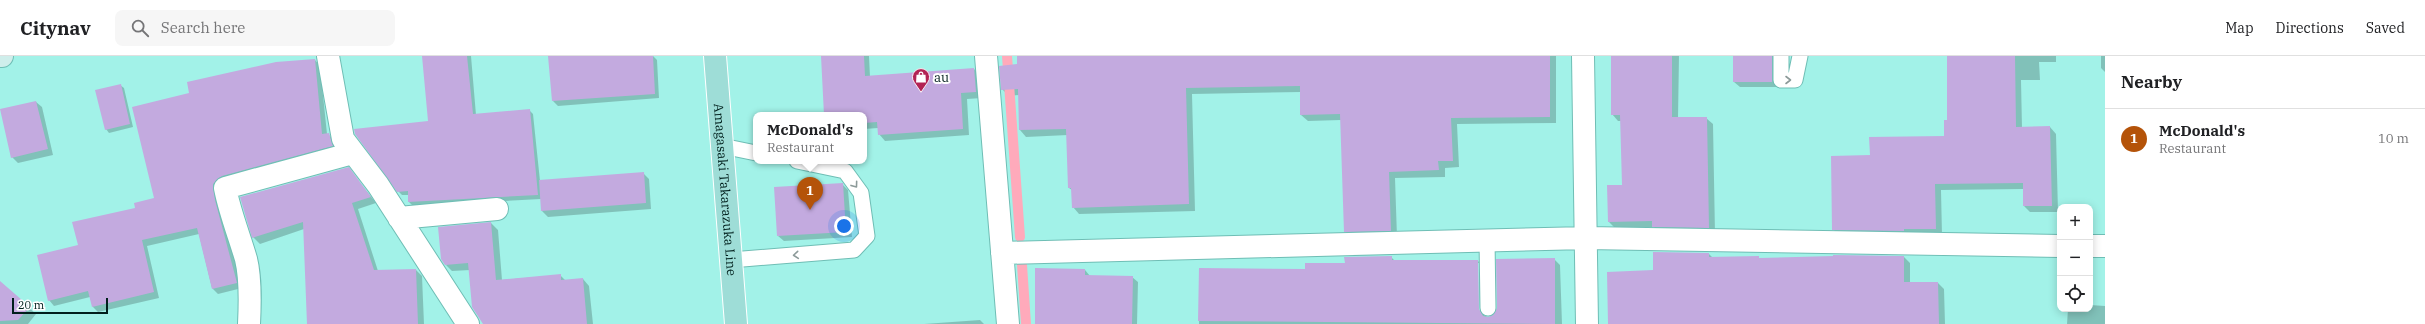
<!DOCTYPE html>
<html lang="en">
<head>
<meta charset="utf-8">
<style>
	:root { --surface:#fff; --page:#f6f6f6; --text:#202124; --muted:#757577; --line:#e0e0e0; --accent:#b45309 }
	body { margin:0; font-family:"IBM Plex Serif",serif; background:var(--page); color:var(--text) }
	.controls { position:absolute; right:12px; bottom:12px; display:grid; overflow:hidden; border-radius:8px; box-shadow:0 2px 10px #0003 }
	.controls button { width:36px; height:36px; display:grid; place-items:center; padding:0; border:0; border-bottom:1px solid var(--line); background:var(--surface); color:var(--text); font:20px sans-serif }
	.scale { position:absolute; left:12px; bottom:10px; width:96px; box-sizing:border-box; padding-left:4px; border:2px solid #001f1c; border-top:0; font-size:11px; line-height:14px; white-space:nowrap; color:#001f1c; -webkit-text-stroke:3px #fff; paint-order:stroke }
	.you { position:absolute; left:844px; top:170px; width:14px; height:14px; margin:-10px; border:3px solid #fff; border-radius:50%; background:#1a73e8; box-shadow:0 0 0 6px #1a73e833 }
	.badge { display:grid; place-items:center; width:26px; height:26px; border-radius:50%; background:var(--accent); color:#fff; font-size:13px; font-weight:700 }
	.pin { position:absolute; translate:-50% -33px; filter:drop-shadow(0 1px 2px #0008) }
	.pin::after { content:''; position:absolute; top:21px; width:14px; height:12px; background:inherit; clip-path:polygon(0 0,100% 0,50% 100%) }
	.popup { position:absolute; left:753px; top:56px; width:114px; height:52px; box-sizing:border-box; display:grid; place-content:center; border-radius:8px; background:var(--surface); filter:drop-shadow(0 1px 3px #0005); font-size:13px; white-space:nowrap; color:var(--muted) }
	.popup b { font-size:15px; color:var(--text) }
	.popup::after { content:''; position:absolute; left:50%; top:100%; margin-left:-8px; border:8px solid transparent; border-top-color:var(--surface) }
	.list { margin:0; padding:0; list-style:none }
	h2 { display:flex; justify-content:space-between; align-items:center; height:52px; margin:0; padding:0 16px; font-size:17px }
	h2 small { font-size:13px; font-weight:400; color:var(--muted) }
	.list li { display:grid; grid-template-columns:26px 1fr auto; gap:12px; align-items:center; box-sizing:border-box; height:60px; padding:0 16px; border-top:1px solid var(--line) }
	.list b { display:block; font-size:15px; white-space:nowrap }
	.list p { margin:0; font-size:13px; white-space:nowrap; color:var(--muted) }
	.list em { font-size:13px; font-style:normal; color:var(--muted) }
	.icon { flex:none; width:22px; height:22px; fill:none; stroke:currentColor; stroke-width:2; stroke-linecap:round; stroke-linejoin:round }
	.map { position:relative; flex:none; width:2105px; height:268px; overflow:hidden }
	header { display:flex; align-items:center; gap:24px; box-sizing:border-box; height:56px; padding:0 20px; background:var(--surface); border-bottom:1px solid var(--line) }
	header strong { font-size:19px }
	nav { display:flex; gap:22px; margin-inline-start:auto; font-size:14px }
	.search { width:280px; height:36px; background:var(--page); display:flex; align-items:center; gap:10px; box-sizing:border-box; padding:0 14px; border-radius:8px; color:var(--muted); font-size:15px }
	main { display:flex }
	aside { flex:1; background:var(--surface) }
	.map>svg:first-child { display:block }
	.shadow { fill:#0003; fill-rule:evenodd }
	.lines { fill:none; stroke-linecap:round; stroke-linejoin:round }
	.stream { stroke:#fab; stroke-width:10 }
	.building { fill:#c3aadf }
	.lane-casing { stroke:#6fbeb5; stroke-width:17 }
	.street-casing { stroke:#6fbeb5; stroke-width:24 }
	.secondary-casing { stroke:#6fbeb5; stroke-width:24 }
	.primary-casing { stroke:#fff; stroke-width:24 }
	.lane { stroke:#fff; stroke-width:15 }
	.street { stroke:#fff; stroke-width:22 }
	.secondary { stroke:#cfeeeb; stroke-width:22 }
	.primary { stroke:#9eddd7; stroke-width:22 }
	.oneway { stroke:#8c9a99 }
	.labels { text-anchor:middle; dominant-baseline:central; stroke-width:4; stroke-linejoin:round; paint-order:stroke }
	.poi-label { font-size:13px; fill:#001f1c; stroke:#fff; text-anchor:start }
	.street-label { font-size:13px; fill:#001f1c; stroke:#fff }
</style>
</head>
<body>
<header>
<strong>Citynav</strong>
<div class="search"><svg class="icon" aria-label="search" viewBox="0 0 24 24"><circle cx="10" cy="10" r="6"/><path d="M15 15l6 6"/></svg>Search here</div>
<nav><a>Map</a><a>Directions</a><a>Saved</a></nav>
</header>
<main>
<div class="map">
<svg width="2105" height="268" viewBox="0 0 2105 268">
	<rect width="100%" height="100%" fill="#a2f2e8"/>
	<path class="shadow" d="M423 0H471L476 59 529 54 533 58 540 125 643 117 649 123 651 153 548 161 542 155 541 143 413 150 409 146V139H402L398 135 429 65Z
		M549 0H653L657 4 659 42 558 50 553 45Z
		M822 0H869L870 21 974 13 980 19 982 42 967 43 969 79 885 85 879 78 878 72 864 73V59H825Z
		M1018 0H1556V67L1457 68 1459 111 1445 112V121L1395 122 1397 181 1351 182 1345 175 1341 64 1308 65 1301 59V36L1192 38 1195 155 1079 158 1073 151 1072 134 1069 132 1068 79 1026 81 1020 74 1019 39 1009 40 1002 33 1018 9Z
		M1612 0H1679L1678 62H1706L1713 68 1715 178 1660 177 1654 171 1615 172 1609 166 1623 130 1621 65H1618L1612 58Z
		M1734 0H1777V31H1740L1734 26Z
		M1948 0H2056V6H2039L2040 24H2021L2022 72 2050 71 2056 78 2058 156H2030L2024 150V133L1941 134 1942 179 1840 180 1833 173 1871 100 1945 81 1948 65Z
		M2101 0H2105V16L2101 12Z
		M315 4 320 10 327 78 334 83 338 95 227 125 220 150 242 232 218 238 212 232 199 178 147 190 159 242 98 256 93 251 90 241 54 250 49 244 79 190 155 143 190 38Z
		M120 29 124 32 133 71 109 77 106 73Z
		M36 46 42 51 53 99 18 107 12 101Z
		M348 112 376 147 358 153 378 215 416 214 422 220 424 268H308L304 173 260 188 253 181Z
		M842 128 848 134 852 181 784 185 778 180Z
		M491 167 498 174 502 224 560 219 566 225 583 223 589 230 593 268H485L470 214 452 215 446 209Z
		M1709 198 1713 202 1758 201 1760 203 1904 201 1910 207V227H1938L1944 233 1945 268H1609L1654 215Z
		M1391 201 1395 205H1478L1483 210 1484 259 1489 262 1496 257 1554 203 1560 209 1562 268H1199L1200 213 1306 214ZM1477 207H1479L1480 258H1478Z
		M1085 214 1090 220 1132 221 1138 226 1137 268H1036Z
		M0 226 36 258 28 268H0Z
		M2090 249 2105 250V268H2067L2068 253H2090Z
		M980 264 984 268H924Z"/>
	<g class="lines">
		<path class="stream" d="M1007 0 1020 181
			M1022 209 1026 268"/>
	</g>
	<path class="building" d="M422 0H467L473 58 530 53 538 139 408 146V135L397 136 355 78 354 73 428 65Z
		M548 0H653L655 38 552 45Z
		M821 0H864L865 20 974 12 976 36 961 37 963 73 878 79 877 66 864 67V59H824Z
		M1017 0H1550V61L1451 62 1453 105H1438L1439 114 1389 116 1391 175 1344 176 1340 58 1300 59V30L1186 32 1189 148 1072 152 1071 132H1068L1066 73 1019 74 1018 33 1001 34 999 10 1017 8Z
		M1611 0H1672V61H1707L1709 172 1652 171V165L1608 166 1607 129H1622L1620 59H1611Z
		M1733 0H1772V26H1733Z
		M1947 0H2015L2016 71 2050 70 2052 150H2023V127L1935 128 1936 173H1904V175L1832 174 1831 100 1870 99 1869 81 1944 80V64H1947Z
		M315 3 322 78 329 77 333 90 222 120 213 128 215 144 237 227 212 233 197 172 142 184 154 236 92 251 88 235 48 245 37 199 78 189 72 166 135 152 134 147 154 142 132 51 189 37 187 26 276 6Z
		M121 28 130 68 105 74 95 34Z
		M36 45 48 93 11 102 0 53Z
		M349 111 371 141 352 147 374 214 416 213 418 268H307L303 166 252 182 240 141Z
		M644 116 646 147 541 155 539 124Z
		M843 127 846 176 777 180 774 131Z
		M491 166 496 224 561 218V224L583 222 587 268H483L472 251 468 207 445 209 441 203 438 171Z
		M1653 196 1709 197V201L1759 200V202L1833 200V199L1904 200V226H1938L1939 268H1608L1607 216 1653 214Z
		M1392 200V204H1478L1479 253 1483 260 1488 261 1493 259 1497 252 1496 203 1555 202V268L1198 265 1199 212 1305 213V207H1345L1344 201Z
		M1035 212 1085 213V219L1133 220 1132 268H1035Z
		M0 225 30 251 18 264 0 265Z"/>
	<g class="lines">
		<g class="lane-casing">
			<path id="lane" d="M1781 0V24H1795L1800 0
				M722 90 756 97
				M1487 184 1488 252
				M731 204 854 194 867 180 861 137 845 115 797 105"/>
		</g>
		<g class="street-casing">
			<path id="street" d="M328 0 343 83 378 129 468 268
				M986 0 1008 268
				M1583 0 1587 268
				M399 162 497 153
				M2090 190H2105
				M1002 197 1587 182 2060 190
				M249 268C250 248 251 223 246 203 239 179 230 157 225 132L353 97"/>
		</g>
		<g class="secondary-casing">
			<path id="secondary" d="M0 0H2"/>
		</g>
		<g class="primary-casing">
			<g id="primary">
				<path id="s1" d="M715 0 736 268"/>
			</g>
		</g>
		<use href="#lane" class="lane"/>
		<use href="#street" class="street"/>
		<use href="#secondary" class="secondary"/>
		<use href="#primary" class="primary"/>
	</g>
	<defs><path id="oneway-chevron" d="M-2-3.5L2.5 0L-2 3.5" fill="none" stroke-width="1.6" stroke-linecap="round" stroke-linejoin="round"/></defs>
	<g class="oneway">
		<use href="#oneway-chevron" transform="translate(1788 24)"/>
		<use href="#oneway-chevron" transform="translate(855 129) rotate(54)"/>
		<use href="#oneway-chevron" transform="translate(796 199) rotate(175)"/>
	</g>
	<defs>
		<g id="shop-pin" transform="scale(0.9)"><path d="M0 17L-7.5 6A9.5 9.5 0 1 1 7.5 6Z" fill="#b22354" stroke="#fff"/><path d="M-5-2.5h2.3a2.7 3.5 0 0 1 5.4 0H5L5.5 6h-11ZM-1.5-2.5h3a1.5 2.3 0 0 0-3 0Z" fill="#fff"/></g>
	</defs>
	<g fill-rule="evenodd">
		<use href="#shop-pin" x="921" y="21"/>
	</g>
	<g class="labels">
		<g class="poi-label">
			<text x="934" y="21">au</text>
		</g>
		<g class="street-label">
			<text stroke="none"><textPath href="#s1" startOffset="134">Amagasaki Takarazuka Line</textPath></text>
		</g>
	</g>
</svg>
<div class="controls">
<button>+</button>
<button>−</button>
<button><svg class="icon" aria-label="locate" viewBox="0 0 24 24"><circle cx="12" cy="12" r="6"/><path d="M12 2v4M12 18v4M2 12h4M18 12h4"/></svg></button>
</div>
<div class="scale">20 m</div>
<div class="you"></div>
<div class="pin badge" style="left:810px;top:154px">1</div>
<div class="popup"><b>McDonald's</b>Restaurant</div>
</div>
<aside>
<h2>Nearby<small></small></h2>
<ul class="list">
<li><span class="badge">1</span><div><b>McDonald's</b><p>Restaurant</p></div><em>10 m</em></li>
</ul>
</aside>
</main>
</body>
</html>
